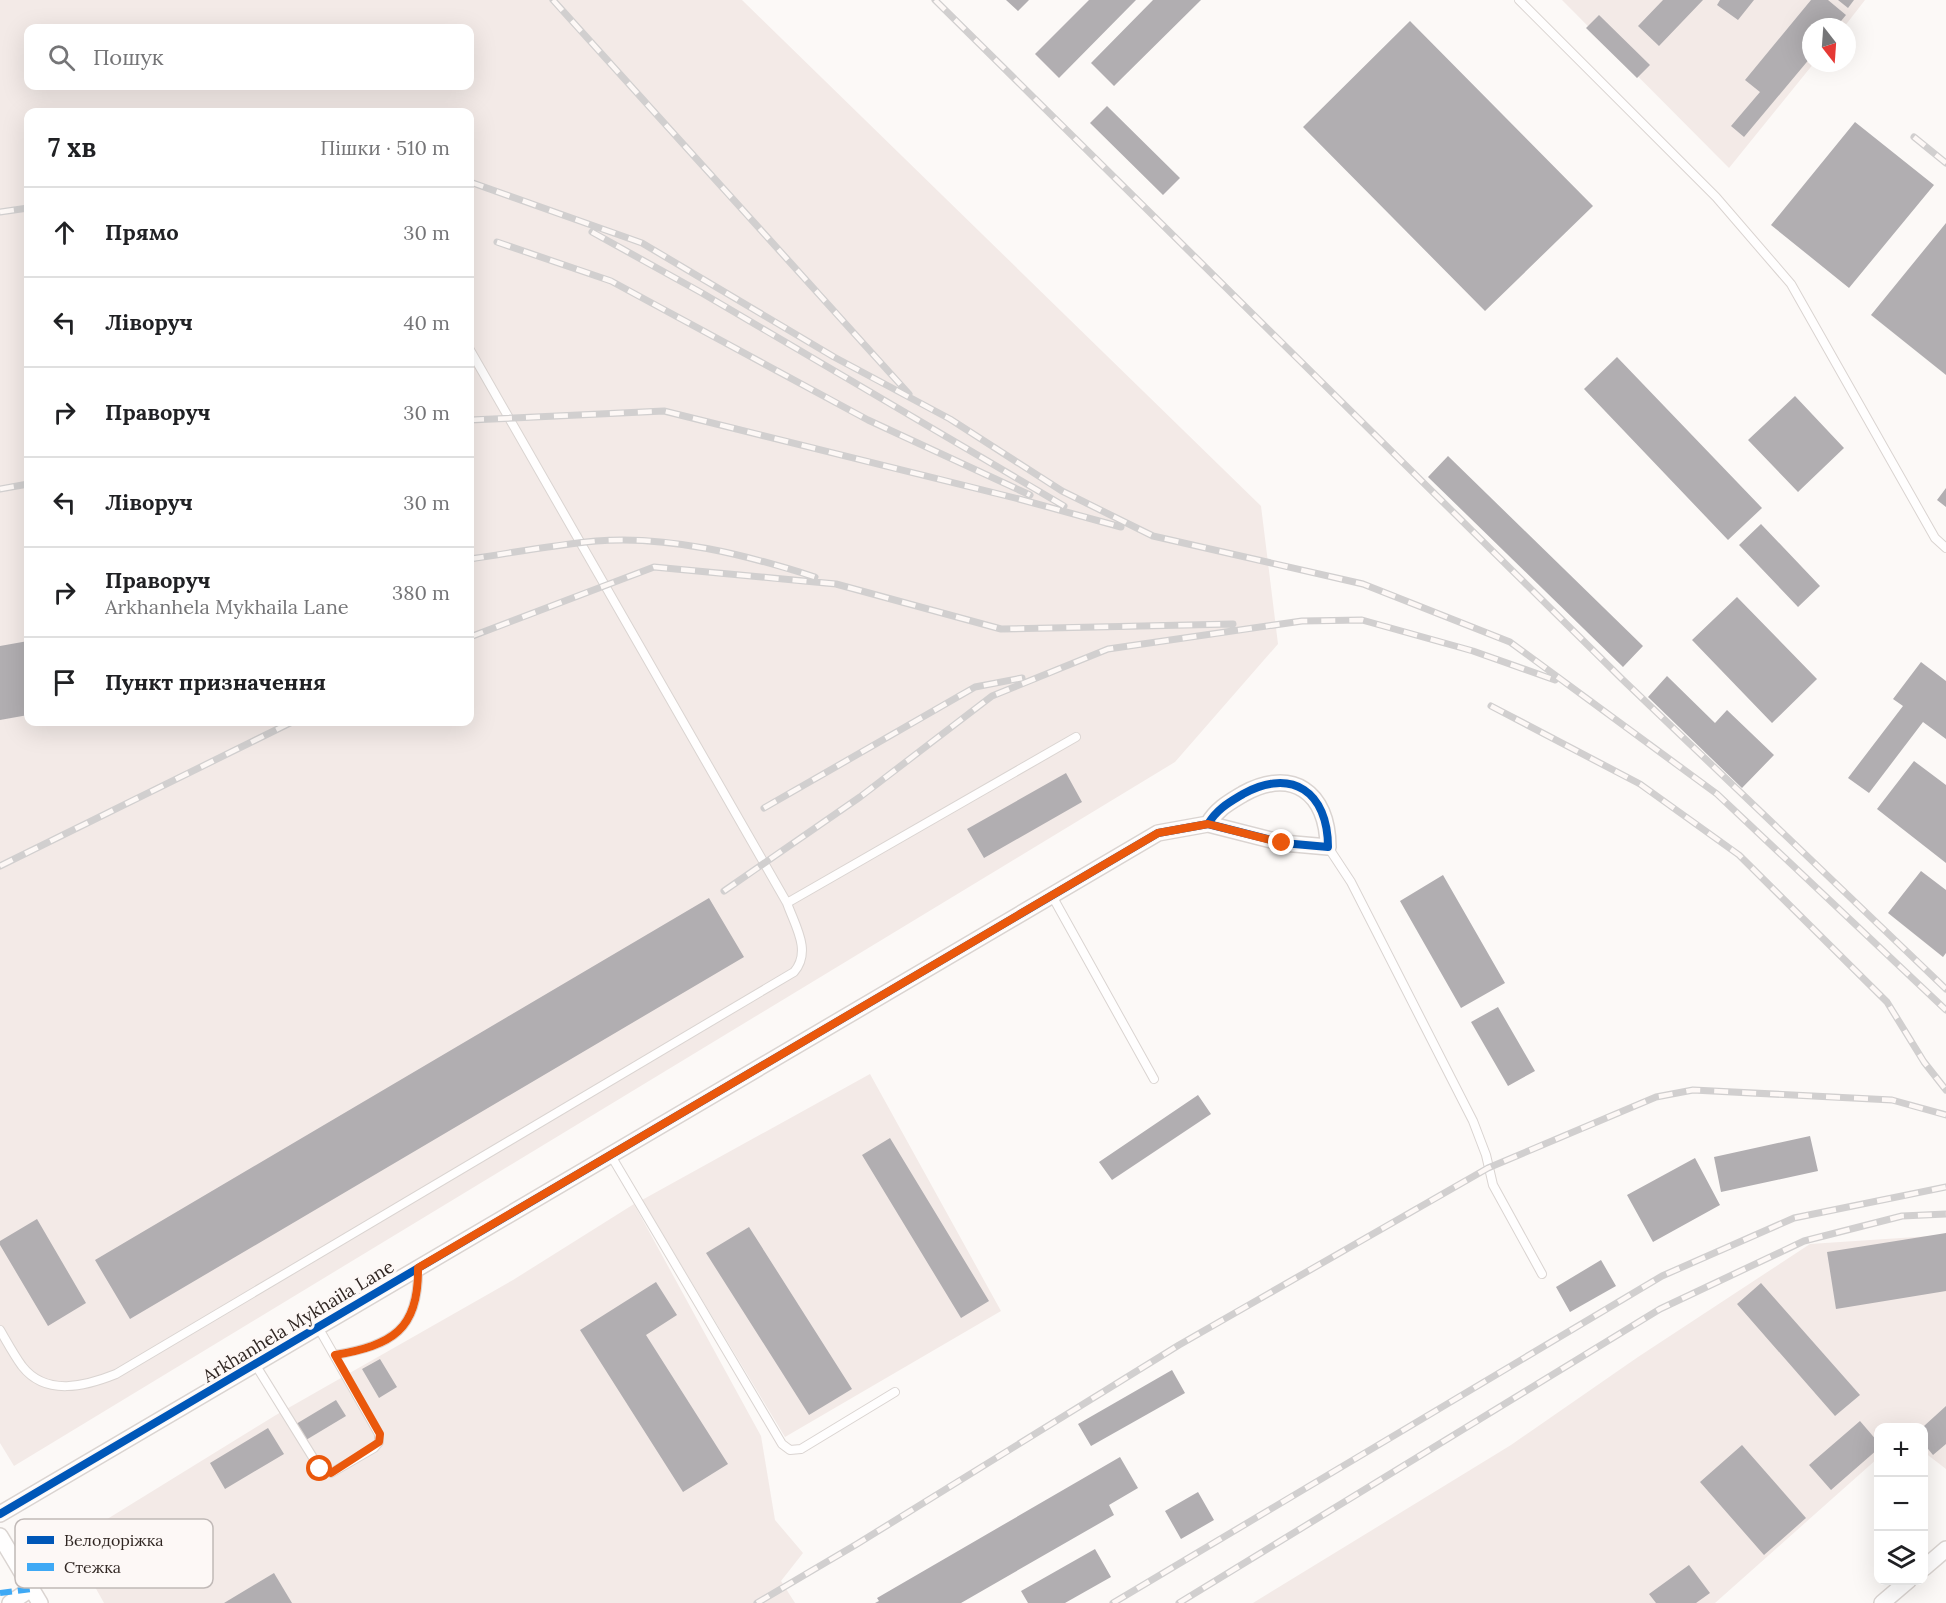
<!DOCTYPE html>
<html lang="uk">
<head>
<meta charset="utf-8">
<style>
	:root { --surface:#fff; --page:#f6f6f6; --text:#202124; --muted:#757577; --line:#e0e0e0 }
	body { margin:0; font-family:Lora,serif; background:var(--page); color:var(--text) }
	.controls { position:absolute; right:18px; bottom:18px; display:grid; overflow:hidden; border-radius:12px; box-shadow:0 6px 24px #0002 }
	.controls button { width:54px; height:54px; display:grid; place-items:center; padding:0; border:0; border-bottom:2px solid var(--line); background:var(--surface); color:var(--text); font:30px sans-serif }
	.compass { position:absolute; left:1802px; top:18px; width:54px; height:54px; border-radius:50%; background:var(--surface); box-shadow:0 6px 24px #0002; rotate:163deg }
	.stop { position:absolute; width:18px; height:18px; margin:-14px; border:4px solid #ea580c; border-radius:50%; background:#fff }
	.stop.end { background:#ea580c; border-color:#fff; box-shadow:0 2px 6px #0008 }
	.list { margin:0; padding:0; list-style:none }
	h2 { display:flex; justify-content:space-between; align-items:center; height:78px; margin:0; padding:0 24px; font-size:26px }
	h2 small { font-size:20px; font-weight:400; color:var(--muted) }
	.list li { display:grid; grid-template-columns:39px 1fr auto; gap:18px; align-items:center; box-sizing:border-box; height:90px; padding:0 24px; border-top:2px solid var(--line) }
	.list b { display:block; font-size:22px; white-space:nowrap }
	.list p { margin:0; font-size:20px; white-space:nowrap; color:var(--muted) }
	.list em { font-size:20px; font-style:normal; color:var(--muted) }
	.icon { flex:none; width:33px; height:33px; fill:none; stroke:currentColor; stroke-width:2; stroke-linecap:round; stroke-linejoin:round }
	.map { position:relative; flex:none; width:1946px; height:1603px; overflow:hidden }
	.search { position:absolute; background:var(--surface); box-shadow:0 6px 24px #0002; left:24px; top:24px; width:450px; height:66px; display:flex; align-items:center; gap:15px; box-sizing:border-box; padding:0 21px; border-radius:12px; color:var(--muted); font-size:22px }
	.panel { position:absolute; background:var(--surface); box-shadow:0 6px 24px #0002; left:24px; top:108px; width:450px; height:618px; border-radius:12px }
	.map>svg:first-child { display:block }
	.built { fill:#f3eae7; fill-rule:evenodd }
	.building { fill:#b1aeb1 }
	.lines { fill:none; stroke-linecap:round; stroke-linejoin:round }
	.lane-casing { stroke:#dad4d1; stroke-width:10 }
	.street-casing { stroke:#dad4d1; stroke-width:18 }
	.lane { stroke:#fffefe; stroke-width:8 }
	.street { stroke:#fffefe; stroke-width:15 }
	.rail-casing { stroke:#d1cfcf; stroke-width:7 }
	.rail { stroke:#fdf8f6; stroke-width:4.5; stroke-dasharray:14; stroke-linecap:butt }
	.quiet { stroke:#3fa9f5; stroke-width:6; stroke-dasharray:12 6; stroke-linecap:butt }
	.cycleway-casing { stroke:#fdf8f6; stroke-width:11 }
	.cycleway { stroke:#0057b8; stroke-width:8 }
	.route { stroke:#ea580c; stroke-width:8 }
	.labels { text-anchor:middle; dominant-baseline:central; stroke-width:6; stroke-linejoin:round; paint-order:stroke }
	.street-label { font-size:18px; fill:#312723; stroke:#fdf8f6 }
	.key { fill:#fdf8f6; stroke:#c0b9b7; stroke-width:1.5 }
	.key-label { font-size:16px; fill:#312723 }
</style>
</head>
<body>
<div class="map">
<svg width="1946" height="1603" viewBox="0 0 1946 1603">
	<rect width="100%" height="100%" fill="#fcf9f7"/>
	<path class="built" d="M0 0H742L1261 506 1278 644 1175 762 14 1466 0 1443ZM28 28H470V86H28ZM28 112H470V722H28Z
		M1562 0H1865L1844 27H1811V63H1814L1729 168Z
		M870 1074 1001 1311 785 1437 642 1200Z
		M634 1204 761 1436 775 1520 803 1553 781 1581 795 1603H104L70 1542 276 1415 513 1280Z
		M1946 1235V1469L1924 1452V1428H1878V1458L1715 1603H1253L1511 1445 1638 1357 1810 1244Z"/>
	<path class="building" d="M1006 0H1029L1018 11Z
		M1089 0H1136L1059 78 1035 54Z
		M1153 0H1201L1114 86 1091 63Z
		M1663 0H1703L1659 46 1638 26Z
		M1720 0H1754L1738 20 1717 5Z
		M1811 0H1828L1846 15 1836 27H1811V57L1744 137 1731 126 1760 92 1745 80Z
		M1838 0H1854L1848 8Z
		M1599 15 1650 65 1637 78 1586 28Z
		M1410 21 1593 206 1485 311 1303 127Z
		M1107 106 1180 178 1163 195 1090 123Z
		M1855 122 1934 185 1849 288 1771 225Z
		M1946 223V375L1871 315Z
		M1617 357 1762 508 1728 540 1584 389Z
		M1795 396 1844 448 1798 492 1748 440Z
		M1448 456 1643 646 1623 667 1428 477Z
		M1946 488V507L1937 500Z
		M1761 524 1820 586 1798 607 1739 545Z
		M1737 597 1817 679 1772 723 1692 640Z
		M28 641V715L0 720V646Z
		M1921 662 1946 681V739L1923 722 1869 793 1848 778 1903 706 1893 699Z
		M1667 676 1715 723 1727 710 1774 755 1742 788 1648 697Z
		M1914 761 1946 785V863L1877 809Z
		M1066 773 1082 802 984 858 967 829Z
		M1921 871 1946 890V953L1943 957 1888 913Z
		M1443 875 1505 983 1461 1008 1400 901Z
		M709 898 744 957 130 1319 95 1260Z
		M1498 1007 1535 1071 1508 1086 1471 1022Z
		M1198 1095 1211 1114 1112 1180 1099 1162Z
		M1810 1136 1818 1171 1721 1192 1714 1157Z
		M890 1138 989 1301 961 1318 862 1155Z
		M1695 1158 1720 1205 1653 1242 1627 1195Z
		M37 1219 86 1303 48 1326 0 1245V1241Z
		M749 1227 852 1389 809 1415 706 1253Z
		M1946 1233V1291L1836 1309 1827 1252Z
		M1601 1260 1616 1286 1570 1312 1556 1287Z
		M656 1282 677 1315 646 1335 728 1464 683 1492 580 1330Z
		M1761 1283 1860 1395 1835 1416 1737 1304Z
		M380 1359 397 1387 379 1398 362 1369Z
		M1172 1370 1185 1393 1091 1446 1078 1424Z
		M336 1400 346 1416 306 1440 296 1424Z
		M1946 1406V1444L1933 1455 1924 1444V1426Z
		M1860 1421 1878 1442V1449L1831 1490 1809 1465Z
		M268 1428 284 1454 225 1489 210 1463Z
		M1742 1445 1806 1518 1764 1555 1700 1482Z
		M1120 1457 1138 1488 1109 1505 1114 1515 961 1603H875L879 1601 877 1598Z
		M1198 1492 1214 1520 1181 1539 1165 1511Z
		M1095 1549 1111 1577 1065 1603H1028L1021 1591Z
		M1689 1565 1710 1593 1696 1603H1656L1649 1594Z
		M274 1573 292 1603H224Z"/>
	<g class="lines">
		<g class="lane-casing">
			<path id="lane" d="M1519 0 1716 197 1791 284 1935 538 1946 548
				M1328 847 1351 882 1473 1121 1486 1155 1493 1185 1542 1274
				M1051 894 1154 1079
				M787 903 1076 737
				M610 1154 782 1444 790 1450 801 1449 895 1392
				M0 1330C7 1342 14 1355 22 1366 46 1397 86 1386 116 1374L794 972C812 951 795 926 787 903L470 350
				M335 1355C392 1345 419 1330 418 1268
				M255 1364 320 1469 331 1473 374 1448 379 1442V1434L318 1327"/>
		</g>
		<g class="street-casing">
			<path id="street" d="M0 1514 1158 833 1208 824 1283 843 1328 847C1328 792 1292 767 1243 794 1228 803 1217 809 1208 824
				M0 1536 40 1603
				M1924 1568 1946 1549
				M10 1603 31 1589
				M1882 1603 1909 1580"/>
		</g>
		<use href="#lane" class="lane"/>
		<use href="#street" class="street"/>
		<g class="rail-casing">
			<path id="rail" d="M553 0 909 394
				M935 0 1622 679 1946 989
				M1914 137 1946 163
				M470 182 642 243 834 357 950 419 1062 491 1153 536 1363 584 1510 642 1717 794 1946 1010
				M0 212 28 208
				M592 232 702 293 1064 506
				M497 242 611 281 868 420 1030 495
				M470 420 664 411 1019 499 1121 527
				M0 489 28 484
				M470 559C511 553 554 545 596 541 668 535 747 555 815 577
				M470 637 654 567 836 584 1001 629 1233 624
				M1491 706 1640 784 1739 855 1887 1002 1924 1062 1946 1090
				M764 808 975 687 1022 678
				M0 866 292 722
				M724 891 860 797 992 696 1108 649 1302 621 1362 620 1473 651 1555 680
				M757 1603 857 1544 1179 1345 1488 1168 1656 1097 1693 1090 1892 1100 1946 1115
				M1113 1603 1662 1276 1794 1218 1946 1187
				M1179 1603 1660 1309 1804 1241 1902 1216 1946 1214"/>
		</g>
		<use href="#rail" class="rail"/>
		<path class="quiet" d="M0 1593 31 1589"/>
		<g class="cycleway-casing">
			<path id="cycleway" d="M0 1514 1158 833 1208 824 1283 843 1328 847C1328 792 1292 767 1243 794 1228 803 1217 809 1208 824"/>
		</g>
		<use href="#cycleway" class="cycleway"/>
	</g>
	<g class="lines">
		<path class="route" d="M320 1469 331 1473 379 1442 380 1434 335 1355C392 1345 419 1330 418 1268L1158 833 1208 824 1282 843"/>
	</g>
	<g class="labels">
		<g class="street-label">
			<text transform="translate(298 1321) rotate(-31)">Arkhanhela Mykhaila Lane</text>
		</g>
	</g>
	<rect x="15" y="1519" width="198" height="69" rx="9" class="key"/>
	<rect x="27" y="1536" width="27" height="8" fill="#0057b8"/>
	<rect x="27" y="1563" width="27" height="8" fill="#3fa9f5"/>
	<g class="key-label">
		<text x="64" y="1546">Велодоріжка</text>
		<text x="64" y="1573">Стежка</text>
	</g>
</svg>
<div class="controls">
<button>+</button>
<button>−</button>
<button><svg class="icon" aria-label="layers" viewBox="0 0 24 24"><path d="M12 4l9 5-9 5-9-5zM3 14l9 5 9-5"/></svg></button>
</div>
<svg class="compass" viewBox="-18 -18 36 36"><path d="M0-13l5 13h-10z" fill="#e53935"/><path d="M0 13l5-13h-10z" fill="#757577"/></svg>
<div class="stop" style="left:320px;top:1469px"></div>
<div class="stop end" style="left:1282px;top:843px"></div>
<div class="search"><svg class="icon" aria-label="search" viewBox="0 0 24 24"><circle cx="10" cy="10" r="6"/><path d="M15 15l6 6"/></svg>Пошук</div>
<section class="panel">
<h2>7 хв<small>Пішки · 510 m</small></h2>
<ul class="list">
<li><svg class="icon" aria-label="ahead" viewBox="0 0 24 24"><path d="M12 20V5M6 11l6-6 6 6"/></svg><div><b>Прямо</b></div><em>30 m</em></li>
<li><svg class="icon" aria-label="left" viewBox="0 0 24 24"><path d="M17 20v-9H6M10 6l-5 5 5 5"/></svg><div><b>Ліворуч</b></div><em>40 m</em></li>
<li><svg class="icon" aria-label="right" viewBox="0 0 24 24"><path d="M7 20v-9h11M14 6l5 5-5 5"/></svg><div><b>Праворуч</b></div><em>30 m</em></li>
<li><svg class="icon" aria-label="left" viewBox="0 0 24 24"><path d="M17 20v-9H6M10 6l-5 5 5 5"/></svg><div><b>Ліворуч</b></div><em>30 m</em></li>
<li><svg class="icon" aria-label="right" viewBox="0 0 24 24"><path d="M7 20v-9h11M14 6l5 5-5 5"/></svg><div><b>Праворуч</b><p>Arkhanhela Mykhaila Lane</p></div><em>380 m</em></li>
<li><svg class="icon" aria-label="arrive" viewBox="0 0 24 24"><path d="M6 21V4h12l-3 4 3 4H6"/></svg><div><b>Пункт призначення</b></div></li>
</ul>
</section>
</div>
</body>
</html>
